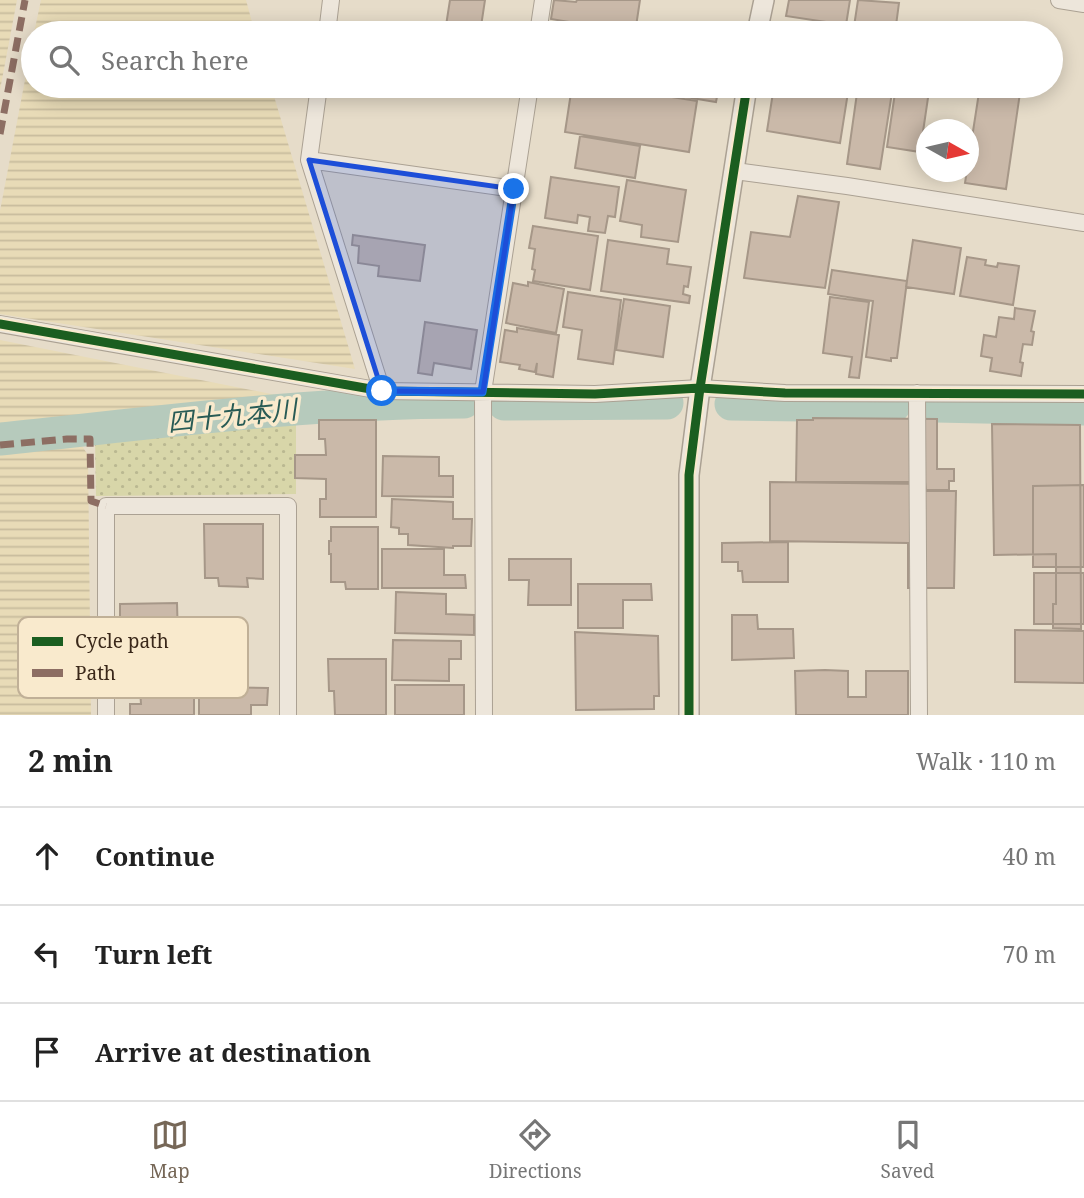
<!DOCTYPE html>
<html lang="en">
<head>
<meta charset="utf-8">
<style>
	:root { --surface:#fff; --page:#f2f2f2; --text:#222; --muted:#767676; --line:#e0e0e0; --accent:#766757 }
	body { margin:0; font-family:"Noto Serif","Noto Sans JP",serif; background:var(--page); color:var(--text) }
	.compass { position:absolute; left:916px; top:119px; width:63px; height:63px; border-radius:50%; background:var(--surface); box-shadow:0 4px 18px #0003; rotate:98deg }
	.stop { position:absolute; width:21px; height:21px; margin:-16px; border:5px solid #1a73e8; border-radius:50%; background:#fff }
	.stop.end { background:#1a73e8; border-color:#fff; box-shadow:0 2px 7px #0008 }
	.list { margin:0; padding:0; list-style:none }
	h2 { display:flex; justify-content:space-between; align-items:center; height:91px; margin:0; padding:0 28px; font-size:30px }
	h2 small { font-size:23px; font-weight:400; color:var(--muted) }
	.list li { display:grid; grid-template-columns:46px 1fr auto; gap:21px; align-items:center; box-sizing:border-box; height:98px; padding:0 28px; border-top:2px solid var(--line) }
	.list b { display:block; font-size:26px; white-space:nowrap }
	.list em { font-size:23px; font-style:normal; color:var(--muted) }
	.icon { flex:none; width:38px; height:38px; fill:none; stroke:currentColor; stroke-width:2; stroke-linecap:round; stroke-linejoin:round }
	.map { position:relative; flex:none; width:1084px; height:715px; overflow:hidden }
	.search { position:absolute; background:var(--surface); box-shadow:0 4px 18px #0003; left:21px; right:21px; top:21px; height:77px; display:flex; align-items:center; gap:18px; box-sizing:border-box; padding:0 24px; border-radius:38px; color:var(--muted); font-size:26px }
	.sheet { height:385px; background:var(--surface) }
	nav { display:flex; justify-content:space-around; align-items:center; box-sizing:border-box; height:98px; border-top:2px solid var(--line); background:var(--surface); font-size:19px; color:var(--muted) }
	nav a { display:grid; justify-items:center; gap:4px }
	nav .on { color:var(--accent) }
	.map>svg:first-child { display:block }
	.farmland { fill:url(#farmland-rules) }
	.grass { fill:url(#grass-dots) }
	.lines { fill:none; stroke-linecap:round; stroke-linejoin:round }
	.river { stroke:#b6cabc; stroke-width:33 }
	.building { fill:#cab9a9; stroke:#a69788; stroke-width:2 }
	.minor-casing { stroke:#aba193; stroke-width:18 }
	.tertiary-casing { stroke:#aba193; stroke-width:22 }
	.minor { stroke:#ede6db; stroke-width:16 }
	.tertiary { stroke:#ede6db; stroke-width:19 }
	.quiet { stroke:#8d6e63; stroke-width:7; stroke-dasharray:14 7; stroke-linecap:butt }
	.cycleway-casing { stroke:#f9eacd; stroke-width:13 }
	.cycleway { stroke:#1b5e20; stroke-width:9 }
	.route { stroke:#1a73e8; stroke-width:9 }
	.marked { fill:#1d4ed8; fill-opacity:0.2; stroke:#1d4ed8; stroke-width:5; stroke-linejoin:round }
	.labels { text-anchor:middle; dominant-baseline:central; stroke-width:7; stroke-linejoin:round; paint-order:stroke }
	.water-label { font-size:26px; font-style:italic; fill:#285b55; stroke:#f9eacd }
	.key { fill:#f9eacd; stroke:#c0b097; stroke-width:2 }
	.key-label { font-size:19px; fill:#3a281a }
</style>
</head>
<body>
<div class="map">
<svg width="1084" height="715" viewBox="0 0 1084 715">
	<defs>
		<pattern id="farmland-rules" width="6" height="5" patternUnits="userSpaceOnUse" patternTransform="scale(1.75)"><rect width="6" height="5" fill="#e8dbb7"/><path d="M0 2.5h6" fill="none" stroke="#c8bc9d"/></pattern>
		<pattern id="grass-dots" width="8" height="8" patternUnits="userSpaceOnUse" patternTransform="scale(1.75)"><rect width="8" height="8" fill="#d8d6a9"/><path d="M2 2h.1M6 6h.1" fill="none" stroke="#bab891" stroke-width="1.8" stroke-linecap="round"/></pattern>
	</defs>
	<rect width="100%" height="100%" fill="#e6dcc9"/>
	<path class="farmland" d="M0 0H17L0 90Z
		M41 0H246L255 33H34Z
		M33 38V86H271L355 369 0 314V211Z
		M0 340 281 396 278 404 0 428Z
		M75 444 82 446 88 455 91 715H0V450Z"/>
	<path class="grass" d="M296 415V494L96 496 95 437Z"/>
	<g class="lines">
		<path class="river" d="M504 404 667 403
			M731 404 894 406
			M936 406 1084 409
			M0 439C154 423 309 402 464 402"/>
	</g>
	<path class="building" d="M450 0H485L480 33H439L445 32Z
		M554 0 576 2 577 0H640L635 33 551 19Z
		M789 0H850L846 25 786 16Z
		M858 0 899 3 895 33H853Z
		M640 26 685 33H638Z
		M572 86H603L697 101 689 152 565 132Z
		M662 86H719L716 102 679 96 680 89Z
		M774 86H849L840 143 767 131Z
		M858 86H893L880 169 847 164Z
		M896 86 929 91 920 152 887 147Z
		M980 86H1021L1006 189 965 183Z
		M580 136 640 146 635 178 575 168Z
		M551 177 619 187 615 217 608 216 605 233 588 231 590 217 578 215 577 223 545 218Z
		M627 180 686 190 678 242 641 237 642 225 620 221Z
		M798 196 839 202 825 288 744 278 751 232 790 237Z
		M533 226 598 236 590 290 533 281 535 270 532 269 535 249 529 248Z
		M533 226 598 236 590 290 533 281 535 270 532 269 535 249 529 248Z
		M353 235 425 245 420 281 378 276 379 266 358 263 359 246 352 245Z
		M608 240 669 249 667 264 691 267 688 287 684 286 683 294 690 296 689 303 601 291Z
		M913 240 961 248 954 294 906 287Z
		M967 257 986 260 985 265 997 267 998 263 1019 266 1013 305 960 296Z
		M832 270 907 281 897 358H891V361L866 357 873 301 828 294Z
		M528 282 564 289 556 333 506 323 513 283 528 286Z
		M568 292 621 300 613 364 578 359 582 330 563 327Z
		M830 297 869 302 859 378 849 377 852 357 823 353Z
		M624 299 670 306 663 357 616 350Z
		M1015 308 1035 311 1031 331 1034 332 1032 345 1023 344 1020 362 1023 363 1021 376 990 371 992 358 981 356 984 335 996 337 999 317 1014 319Z
		M425 322 477 330 471 369 434 363 432 375 418 373Z
		M517 328 559 335 553 377 536 374 537 363 535 372 519 369 520 365 500 362 505 330 517 332Z
		M813 418 937 419V469H954V481H949V490H926L925 482H796L797 420H813Z
		M319 420H376V517H320V499H326V479L295 478V455H326L325 439H319Z
		M992 424 1080 425 1081 629 1053 628V604H1056V554L994 555Z
		M383 456 439 457V476H453V497L382 496Z
		M770 482 925 484V491H956L954 588H908V543L770 541Z
		M1084 485V567H1033V486Z
		M392 499 453 502V519H472L471 546H453V548L408 545V534H399V528L391 527Z
		M204 524H263V579L247 578 248 587 219 586 218 578H205Z
		M204 524H263V579L247 578 248 587 219 586 218 578H205Z
		M331 527H378V589H346L345 582H331V554H329V541H331Z
		M788 542V582H743L742 571H738V562H722V543Z
		M382 549H444V575H465L466 588H382Z
		M509 559H571V605H528L529 580H509Z
		M1034 573H1084V624H1034Z
		M1034 573H1084V624H1034Z
		M578 584H651L652 600H623V628H578Z
		M396 592 446 594V614L474 615V635L395 633Z
		M177 603 178 639H146V643L120 644V604Z
		M732 615H757L758 629H793L794 658 732 660Z
		M1015 630 1084 631V683L1015 682Z
		M575 632 658 636 659 696H654V709L576 710Z
		M393 640 461 641V659H449V681L392 680Z
		M328 659H386V715H335L334 691H329Z
		M825 670 848 671V697H866V671H908V715H796L795 671Z
		M395 685H464V715H395Z
		M199 687 268 688 267 705H251V715H199Z
		M140 689H194V715H130V704H141Z"/>
	<g class="lines">
		<g class="minor-casing">
			<path id="minor" d="M1059 0 1084 4
				M327 33 331 0
				M538 33 543 0
				M319 86 309 160 382 391
				M309 160 514 189
				M735 171 847 186 1084 223
				M0 324 382 391 595 394 700 388 785 393 1084 394
				M917 393 919 715
				M106 715V506H288V715
				M484 715 483 392 530 86"/>
		</g>
		<g class="tertiary-casing">
			<path id="tertiary" d="M757 33 764 0
				M689 715V475L700 388 747 86"/>
		</g>
		<use href="#minor" class="minor"/>
		<use href="#tertiary" class="tertiary"/>
		<path class="quiet" d="M0 134 25 0
			M0 445 67 439H90L91 501 106 506"/>
		<g class="cycleway-casing">
			<path id="cycleway" d="M0 324 382 391 595 394 700 388 785 393 1084 394
				M689 715V475L700 388 747 86"/>
		</g>
		<use href="#cycleway" class="cycleway"/>
	</g>
	<g class="lines">
		<path class="route" d="M382 391 482 392 514 189"/>
	</g>
	<path class="marked" d="M309 160 514 189 483 392 382 391Z"/>
	<g class="labels">
		<g class="water-label">
			<text transform="translate(232 415) rotate(-6)">四十九本川</text>
		</g>
	</g>
	<rect x="18" y="617" width="230" height="81" rx="10" class="key"/>
	<rect x="32" y="637" width="31" height="9" fill="#1b5e20"/>
	<rect x="32" y="669" width="31" height="8" fill="#8d6e63"/>
	<g class="key-label">
		<text x="75" y="648">Cycle path</text>
		<text x="75" y="680">Path</text>
	</g>
</svg>
<svg class="compass" viewBox="-18 -18 36 36"><path d="M0-13l5 13h-10z" fill="#e53935"/><path d="M0 13l5-13h-10z" fill="#767676"/></svg>
<div class="stop" style="left:382px;top:391px"></div>
<div class="stop end" style="left:514px;top:189px"></div>
<div class="search"><svg class="icon" aria-label="search" viewBox="0 0 24 24"><circle cx="10" cy="10" r="6"/><path d="M15 15l6 6"/></svg>Search here</div>
</div>
<section class="sheet">
<h2>2 min<small>Walk · 110 m</small></h2>
<ul class="list">
<li><svg class="icon" aria-label="ahead" viewBox="0 0 24 24"><path d="M12 20V5M6 11l6-6 6 6"/></svg><div><b>Continue</b></div><em>40 m</em></li>
<li><svg class="icon" aria-label="left" viewBox="0 0 24 24"><path d="M17 20v-9H6M10 6l-5 5 5 5"/></svg><div><b>Turn left</b></div><em>70 m</em></li>
<li><svg class="icon" aria-label="arrive" viewBox="0 0 24 24"><path d="M6 21V4h12l-3 4 3 4H6"/></svg><div><b>Arrive at destination</b></div></li>
</ul>
</section>
<nav>
<a class="on"><svg class="icon" aria-label="map" viewBox="0 0 24 24"><path d="M3 6l6-2 6 2 6-2v14l-6 2-6-2-6 2zM9 4v14M15 6v14"/></svg>Map</a>
<a><svg class="icon" aria-label="directions" viewBox="0 0 24 24"><path d="M12 3l9 9-9 9-9-9zM9 14v-3h6M13 9l2 2-2 2"/></svg>Directions</a>
<a><svg class="icon" aria-label="saved" viewBox="0 0 24 24"><path d="M7 4h10v16l-5-4-5 4z"/></svg>Saved</a>
</nav>
</body>
</html>
